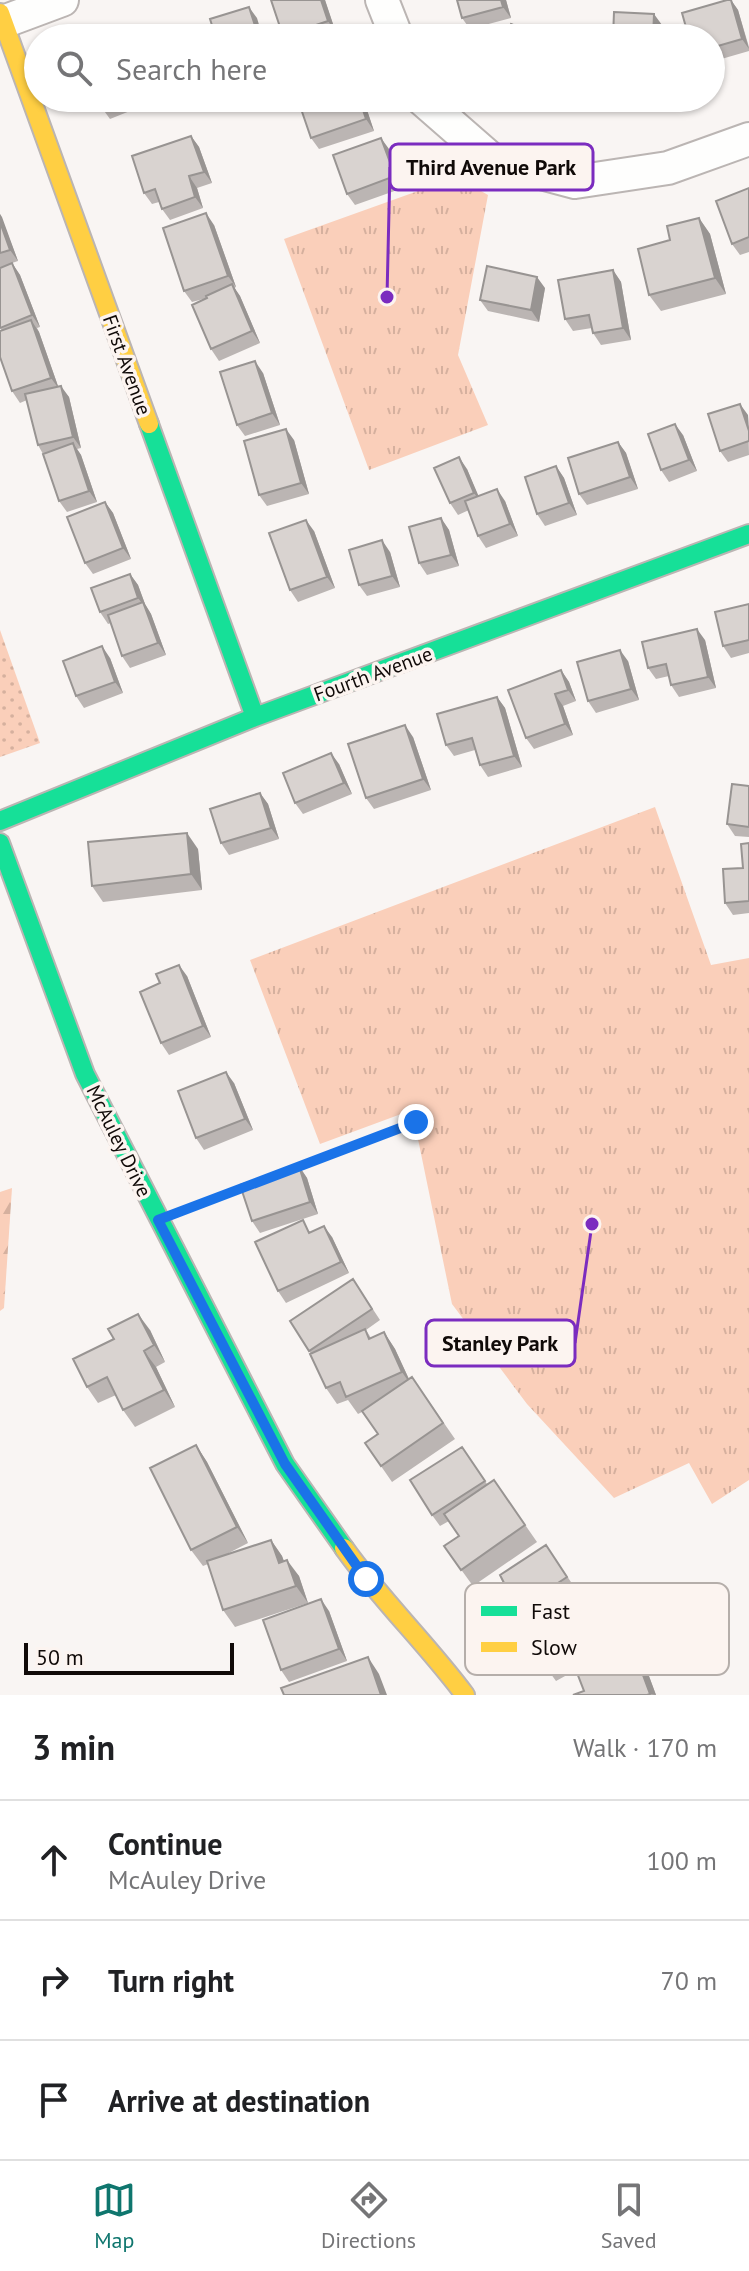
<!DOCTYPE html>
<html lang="en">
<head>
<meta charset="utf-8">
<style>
	:root { --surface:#fff; --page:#f6f6f6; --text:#202124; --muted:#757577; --line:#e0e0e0; --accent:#0f766e }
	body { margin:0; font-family:"PT Sans",sans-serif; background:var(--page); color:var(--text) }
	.scale { position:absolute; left:24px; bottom:20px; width:210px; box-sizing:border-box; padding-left:8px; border:4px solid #100a08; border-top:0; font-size:22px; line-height:28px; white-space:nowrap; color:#100a08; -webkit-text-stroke:6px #fcf4f0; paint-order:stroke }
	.stop { position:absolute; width:24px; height:24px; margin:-18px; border:6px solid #1a73e8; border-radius:50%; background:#fff }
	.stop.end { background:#1a73e8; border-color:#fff; box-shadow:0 2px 8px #0008 }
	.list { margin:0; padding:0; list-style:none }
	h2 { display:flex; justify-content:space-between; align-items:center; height:104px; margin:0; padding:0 32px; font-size:34px }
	h2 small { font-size:26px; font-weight:400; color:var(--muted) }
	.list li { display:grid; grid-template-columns:52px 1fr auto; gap:24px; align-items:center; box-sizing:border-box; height:120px; padding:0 32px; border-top:2px solid var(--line) }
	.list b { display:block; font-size:30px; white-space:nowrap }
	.list p { margin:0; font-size:26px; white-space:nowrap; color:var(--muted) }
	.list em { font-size:26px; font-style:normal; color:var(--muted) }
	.icon { flex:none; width:44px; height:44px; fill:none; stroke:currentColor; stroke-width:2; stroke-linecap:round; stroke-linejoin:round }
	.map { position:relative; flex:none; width:749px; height:1695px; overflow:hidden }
	.search { position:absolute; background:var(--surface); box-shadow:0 2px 6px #0004; left:24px; right:24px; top:24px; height:88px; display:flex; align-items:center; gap:20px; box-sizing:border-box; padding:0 28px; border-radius:44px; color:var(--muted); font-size:30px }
	.sheet { height:464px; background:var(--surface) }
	nav { display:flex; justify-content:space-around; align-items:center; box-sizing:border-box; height:112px; border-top:2px solid var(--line); background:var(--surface); font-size:22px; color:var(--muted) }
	nav a { display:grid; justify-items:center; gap:4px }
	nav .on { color:var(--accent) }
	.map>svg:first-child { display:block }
	.grass { fill:url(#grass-dots) }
	.forest { fill:url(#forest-firs) }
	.park { fill:url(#park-tufts) }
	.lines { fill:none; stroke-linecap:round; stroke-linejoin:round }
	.street-casing { stroke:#bbb5b3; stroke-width:36 }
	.fast-casing { stroke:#bbb5b3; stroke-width:22 }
	.slow-casing { stroke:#bbb5b3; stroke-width:22 }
	.path { stroke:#dad8d7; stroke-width:5; stroke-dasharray:8 4; stroke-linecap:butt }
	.street { stroke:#fefefd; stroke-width:32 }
	.fast { stroke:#16e098; stroke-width:18 }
	.slow { stroke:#ffcf43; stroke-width:18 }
	.wall { fill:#bbb5b3 }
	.shaded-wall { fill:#989492 }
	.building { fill:#d9d3d0; stroke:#989492; stroke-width:2 }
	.route { stroke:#1a73e8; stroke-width:10 }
	.labels { text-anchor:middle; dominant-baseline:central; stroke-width:7; stroke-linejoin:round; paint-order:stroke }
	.street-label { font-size:20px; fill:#100a08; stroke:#fcf4f0 }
	.key { fill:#fcf4f0; stroke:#b5aeaa; stroke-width:2 }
	.key-label { font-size:22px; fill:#100a08 }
	.leader { fill:none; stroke:#7b2cbf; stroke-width:3 }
	.callout-dot { fill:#7b2cbf; stroke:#fcf4f0; stroke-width:3 }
	.callout { fill:#fcf4f0; stroke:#7b2cbf; stroke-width:3 }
	.callout-label { font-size:22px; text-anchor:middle; font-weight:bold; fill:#100a08 }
</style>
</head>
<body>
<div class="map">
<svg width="749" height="1695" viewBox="0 0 749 1695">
	<defs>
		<pattern id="grass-dots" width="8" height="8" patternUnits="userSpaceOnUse" patternTransform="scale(2)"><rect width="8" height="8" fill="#facfba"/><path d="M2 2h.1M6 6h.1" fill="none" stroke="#d5b09e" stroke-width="1.8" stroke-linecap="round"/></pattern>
		<pattern id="forest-firs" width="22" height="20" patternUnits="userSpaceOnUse" patternTransform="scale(2)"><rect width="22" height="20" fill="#facfba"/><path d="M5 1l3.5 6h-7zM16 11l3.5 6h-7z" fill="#d5b09e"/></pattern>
		<pattern id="park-tufts" width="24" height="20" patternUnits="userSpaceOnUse" patternTransform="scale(2)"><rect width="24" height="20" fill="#facfba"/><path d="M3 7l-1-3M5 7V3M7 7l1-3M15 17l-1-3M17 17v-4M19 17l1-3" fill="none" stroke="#d5b09e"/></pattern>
	</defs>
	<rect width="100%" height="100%" fill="#f9f5f3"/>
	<path class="grass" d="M0 630 40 743 0 757Z"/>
	<path class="forest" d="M12 1188 4 1308 0 1311V1192Z"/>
	<path class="park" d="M457 177 488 195 458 355 488 425 369 470 284 239Z
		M655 807 711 965 749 958V1480L712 1504 689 1463 614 1498 527 1404 452 1304 412 1110 320 1144 250 960Z"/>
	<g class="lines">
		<g class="street-casing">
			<path id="street" d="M382 0 397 38
				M3 22 62 0
				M421 98 492 160 575 182 668 168 749 139"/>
		</g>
		<g class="fast-casing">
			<path id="fast" d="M149 424 255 717
				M0 821 255 717 749 534
				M0 843 85 1074 285 1464 344 1548"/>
		</g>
		<g class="slow-casing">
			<path id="slow" d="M0 13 149 424
				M344 1548C381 1600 427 1644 465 1695"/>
		</g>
		<path class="path" d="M293 1168 416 1122
			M188 1208 246 1186"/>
		<use href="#street" class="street"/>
		<use href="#fast" class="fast"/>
		<use href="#slow" class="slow"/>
	</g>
	<path class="wall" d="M271 0H325L336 33 320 38H284Z
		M506 0 511 18 470 29 462 18Z
		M731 0 738 10 749 47V51L711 62V38Z
		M98 98H160V99L110 119 102 108Z
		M170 98H195L175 105Z
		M315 98H363L374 131 319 149 311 138Z
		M566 98H589L586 107Z
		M191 136 199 147 212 183 197 188 203 208 170 220 162 209 159 202 152 204 144 193Z
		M389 149 403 188 355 205 347 194Z
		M749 188V252L740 255 732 244Z
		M0 214 18 261 12 263 20 275 40 327 37 328 39 332 58 386 69 397 81 448 77 449 81 455 97 502 67 512 59 501 43 454 38 445 27 400 20 403 12 391 2 331 0 327Z
		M699 218 710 234 726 294 661 311 649 295 670 240Z
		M214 225 236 287 234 288 240 296 260 343 219 361 211 349 207 298 192 302 184 291Z
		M613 270 621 282 631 340 601 345 593 333 592 328 573 331 565 319Z
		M545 288 539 322 488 311 480 300Z
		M263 373 280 425 245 436 237 425Z
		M748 415 749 455 728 462 720 451Z
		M683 435 697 471 669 482 661 470Z
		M294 440 309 494 267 506 259 495Z
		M618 442 626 453 638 489 587 505 579 494Z
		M556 466 564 478 577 515 545 526 537 514Z
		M467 469 478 496 505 501 518 536 486 548 478 536 469 510 458 515 450 503Z
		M105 502 113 513 131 559 93 574 85 563Z
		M441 518 449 530 459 566 427 575 419 563Z
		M314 531 335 588 298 602 290 590Z
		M390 552 400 587 367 596 359 585Z
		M130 574 138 585 145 604 151 614 166 655 130 668 122 656 111 623 108 624 100 612Z
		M749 604V653L731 658 723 646Z
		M705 640 716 688 679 697 671 685 669 676 656 679 648 668Z
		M110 658 123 693 84 708 76 696Z
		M628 661 639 700 596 713 588 701Z
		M561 670 569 682 576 701 563 706 573 735 534 749 526 738Z
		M497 697 505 708 522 767 488 777 480 765 475 750 454 756 446 745Z
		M413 737 431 790 374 809 366 798Z
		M339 764 352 794 303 814 295 803Z
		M749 786V837L735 836 727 824Z
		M260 793 268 804 279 839 229 855 221 843Z
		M749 843V913L733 915 725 903 743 868Z
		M198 849 202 890 103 902 92 886Z
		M187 976 211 1037 169 1055 161 1043 160 983Z
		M234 1083 253 1130 204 1150 196 1138Z
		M299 1166 307 1178 318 1214 260 1233 252 1221Z
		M311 1232 332 1237 349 1273 286 1303 278 1291Z
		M353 1279 380 1320 366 1330 371 1338 384 1332 395 1349 409 1379 412 1377 455 1439 392 1482 365 1443 378 1434 362 1412 358 1414 348 1400 337 1404 326 1388 311 1354 290 1321Z
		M150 1330 165 1362 156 1367 175 1407 135 1427 123 1410 116 1395 98 1403 87 1387Z
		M196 1445 207 1462 248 1543 223 1556 271 1540 282 1556 284 1561 299 1576 308 1603 235 1627 223 1610 208 1564 203 1566 191 1550Z
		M462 1447 487 1484 494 1480 537 1542 473 1586 444 1546 459 1536 449 1521 440 1526 432 1515Z
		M546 1545 575 1588 517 1626 493 1590 504 1583Z
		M600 1594 608 1605 627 1640 606 1653 631 1643 643 1660 656 1695H573L584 1691 576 1670 556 1681 548 1670Z
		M329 1611 347 1661 289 1682 281 1670Z"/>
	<path class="shaded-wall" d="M321 0H325L336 33 328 21Z
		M501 0H506L511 18 503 7Z
		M731 0 738 10 749 49 742 39Z
		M249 7 257 18 263 38H259Z
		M654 14 662 25V38H653Z
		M359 98H363L374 131 366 119Z
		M579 98H589L586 107Z
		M191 136 199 147 212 183 204 172Z
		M381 138 389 149 403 188 395 176Z
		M189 176 197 188 203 208 195 197Z
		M206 213 214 225 236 287 228 276Z
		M0 214 2 217 18 261 10 250 0 222Z
		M699 218 710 234 726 294 715 278Z
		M12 263 20 275 40 327 32 315Z
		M613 270 621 282 631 340 623 328Z
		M537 277 545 288 539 322 531 310Z
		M232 284 240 296 260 343 252 331Z
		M31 320 39 332 59 389 51 378Z
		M255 361 263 373 280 425 272 413Z
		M61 386 69 397 81 448 73 437Z
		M740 404 748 415 749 431Z
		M675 424 683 435 697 471 689 460Z
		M286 429 294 440 309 494 301 483Z
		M618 442 626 453 638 489 630 477Z
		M73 443 81 455 97 502 89 491Z
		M459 457 467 469 482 504 474 493Z
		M556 466 564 478 577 515 569 503Z
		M497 489 505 501 518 536 510 524Z
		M105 502 113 513 131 559 123 548Z
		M441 518 449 530 459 566 451 555Z
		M306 520 314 531 335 588 327 577Z
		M382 540 390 552 400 587 392 576Z
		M130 574 138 585 145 604 151 614 166 655 158 643 145 607 138 598Z
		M697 629 705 640 716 688 708 677Z
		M102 646 110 658 123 693 115 682Z
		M620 650 628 661 639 700 631 689Z
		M561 670 569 682 576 701 568 690Z
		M555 694 563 706 573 735 565 724Z
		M497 697 505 708 522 767 514 756Z
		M405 725 413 737 431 790 423 779Z
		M331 753 339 764 352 794 344 783Z
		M260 793 268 804 279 839 271 828Z
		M187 833 198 849 202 890 191 874Z
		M179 965 187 976 211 1037 203 1026Z
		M226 1072 234 1083 253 1130 245 1119Z
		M299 1166 307 1178 318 1214 310 1202Z
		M324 1226 332 1237 349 1273 341 1262Z
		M138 1314 150 1330 165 1362 154 1345Z
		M384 1332 395 1349 413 1388 402 1372Z
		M144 1351 156 1367 175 1407 164 1390Z
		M196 1445 207 1462 248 1543 237 1527Z
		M271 1540 282 1556 290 1579 279 1563Z
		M287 1560 299 1576 308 1603 296 1586Z
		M600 1594 608 1605 627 1640 619 1629Z
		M321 1599 329 1611 347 1661 339 1649Z
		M631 1643 643 1660 656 1695 650 1694Z
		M368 1657 379 1674 387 1695H381Z"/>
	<path class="building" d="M271 0H321L328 21 283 36Z
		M457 0H501L503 7 462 18Z
		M727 0H731L742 39 711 48V38H689L682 13Z
		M249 7 259 38H216L210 19Z
		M614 12 654 14 653 38H613Z
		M511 24 543 38H505Z
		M199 26 204 38H164Z
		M98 98H127L102 108Z
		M315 98H359L366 119 311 138 299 103Z
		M191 136 204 172 189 176 195 197 162 209 155 189 144 193 132 156Z
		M381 138 395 176 347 194 333 155Z
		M749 188V237L732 244 716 201Z
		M206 213 228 276 184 291 163 228Z
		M699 218 715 278 649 295 638 249 670 240 667 226Z
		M0 222 10 250 0 253Z
		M12 263 32 315 0 328V268Z
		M487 266 537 277 531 310 480 300Z
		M613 270 623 328 593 333 589 315 565 319 558 280Z
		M232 284 252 331 211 349 192 305 207 298 206 296Z
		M31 320 51 378 12 391 0 357V331Z
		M255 361 272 413 237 425 220 372Z
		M61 386 73 437 38 445 25 394Z
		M740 404 749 431V441L720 451 708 414Z
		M675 424 689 460 661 470 648 434Z
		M286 429 301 483 259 495 244 441Z
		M618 442 630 477 579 494 568 458Z
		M73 443 89 491 59 501 43 454Z
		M459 457 474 493 450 503 434 468Z
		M556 466 569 503 537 514 525 477Z
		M497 489 510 524 478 536 465 501Z
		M105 502 123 548 85 563 67 517Z
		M441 518 451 555 419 563 409 527Z
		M306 520 327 577 290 590 269 533Z
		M382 540 392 576 359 585 349 550Z
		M130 574 138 598 100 612 91 588Z
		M143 602 158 643 122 656 108 615Z
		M749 604V640L723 646 715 612Z
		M697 629 708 677 671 685 666 664 648 668 642 642Z
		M102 646 115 682 76 696 63 661Z
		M620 650 631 689 588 701 577 662Z
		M561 670 568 690 555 694 565 724 526 738 508 690Z
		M497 697 514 756 480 765 472 738 446 745 437 714Z
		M405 725 423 779 366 798 348 744Z
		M331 753 344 783 295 803 283 773Z
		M732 784 749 786V827L727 824Z
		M260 793 271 828 221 843 210 809Z
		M187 833 191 874 92 886 88 842Z
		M749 843V901L725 903 723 869 743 868 741 844Z
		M179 965 203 1026 161 1043 140 992 160 983 156 974Z
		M226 1072 245 1119 196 1138 178 1091Z
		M299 1166 310 1202 252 1221 240 1185Z
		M303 1220 309 1233 324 1226 341 1262 278 1291 255 1242Z
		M353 1279 372 1309 309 1351 290 1321Z
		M138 1314 154 1345 144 1351 164 1390 123 1410 107 1377 87 1387 73 1359 114 1339 108 1329Z
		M365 1329 369 1339 384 1332 402 1372 346 1397 340 1382 326 1388 310 1354Z
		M412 1377 443 1423 381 1466 365 1443 378 1434 362 1411Z
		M196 1445 237 1527 191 1550 150 1468Z
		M462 1447 485 1481 432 1515 410 1480Z
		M494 1480 525 1525 461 1570 444 1546 459 1536 444 1514Z
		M271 1540 279 1563 287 1560 296 1586 223 1610 207 1561Z
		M546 1545 567 1577 509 1615 493 1590 504 1583 500 1575Z
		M321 1599 339 1649 281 1670 263 1620Z
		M631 1643 650 1694 647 1695H573L584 1691 574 1665Z
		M368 1657 381 1695H284L281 1688Z"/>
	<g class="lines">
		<path class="route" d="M366 1579 285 1464 158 1220 416 1122"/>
	</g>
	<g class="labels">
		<g class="street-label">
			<text transform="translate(127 365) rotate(70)">First Avenue</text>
			<text transform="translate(373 674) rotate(-20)">Fourth Avenue</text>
			<text transform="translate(119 1141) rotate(64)">McAuley Drive</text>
		</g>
	</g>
	<rect x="465" y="1583" width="264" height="92" rx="12" class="key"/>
	<rect x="481" y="1606" width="36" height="10" fill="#16e098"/>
	<rect x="481" y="1642" width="36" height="10" fill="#ffcf43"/>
	<g class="key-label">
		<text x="531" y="1619">Fast</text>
		<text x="531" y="1655">Slow</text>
	</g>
	<path class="leader" d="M387 297L390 167M592 1224L575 1343"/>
	<g class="callout-dot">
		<circle cx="387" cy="297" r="8"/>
		<circle cx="592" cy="1224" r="8"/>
	</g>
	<g class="callout">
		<rect x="390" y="144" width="203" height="46" rx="8"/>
		<rect x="426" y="1320" width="149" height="46" rx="8"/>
	</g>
	<g class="callout-label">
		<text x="491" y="175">Third Avenue Park</text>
		<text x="500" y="1351">Stanley Park</text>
	</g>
</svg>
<div class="scale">50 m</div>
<div class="stop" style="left:366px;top:1579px"></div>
<div class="stop end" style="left:416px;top:1122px"></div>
<div class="search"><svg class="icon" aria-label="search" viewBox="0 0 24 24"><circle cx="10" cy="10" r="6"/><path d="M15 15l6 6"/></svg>Search here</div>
</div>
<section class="sheet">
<h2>3 min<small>Walk · 170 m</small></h2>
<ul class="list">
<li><svg class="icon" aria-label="ahead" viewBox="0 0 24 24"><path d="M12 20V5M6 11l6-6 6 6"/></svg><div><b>Continue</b><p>McAuley Drive</p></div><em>100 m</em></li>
<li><svg class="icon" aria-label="right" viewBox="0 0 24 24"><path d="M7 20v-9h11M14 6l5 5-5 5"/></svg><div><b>Turn right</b></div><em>70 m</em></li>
<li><svg class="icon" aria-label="arrive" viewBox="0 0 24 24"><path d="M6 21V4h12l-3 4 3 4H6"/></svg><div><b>Arrive at destination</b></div></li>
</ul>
</section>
<nav>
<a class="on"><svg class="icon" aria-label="map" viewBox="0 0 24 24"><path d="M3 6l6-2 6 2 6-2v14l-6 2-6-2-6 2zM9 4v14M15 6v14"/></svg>Map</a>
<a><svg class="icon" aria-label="directions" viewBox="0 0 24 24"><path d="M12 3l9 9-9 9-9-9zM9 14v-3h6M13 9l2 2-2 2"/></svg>Directions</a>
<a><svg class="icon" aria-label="saved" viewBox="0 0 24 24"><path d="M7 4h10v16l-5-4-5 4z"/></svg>Saved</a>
</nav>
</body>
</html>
